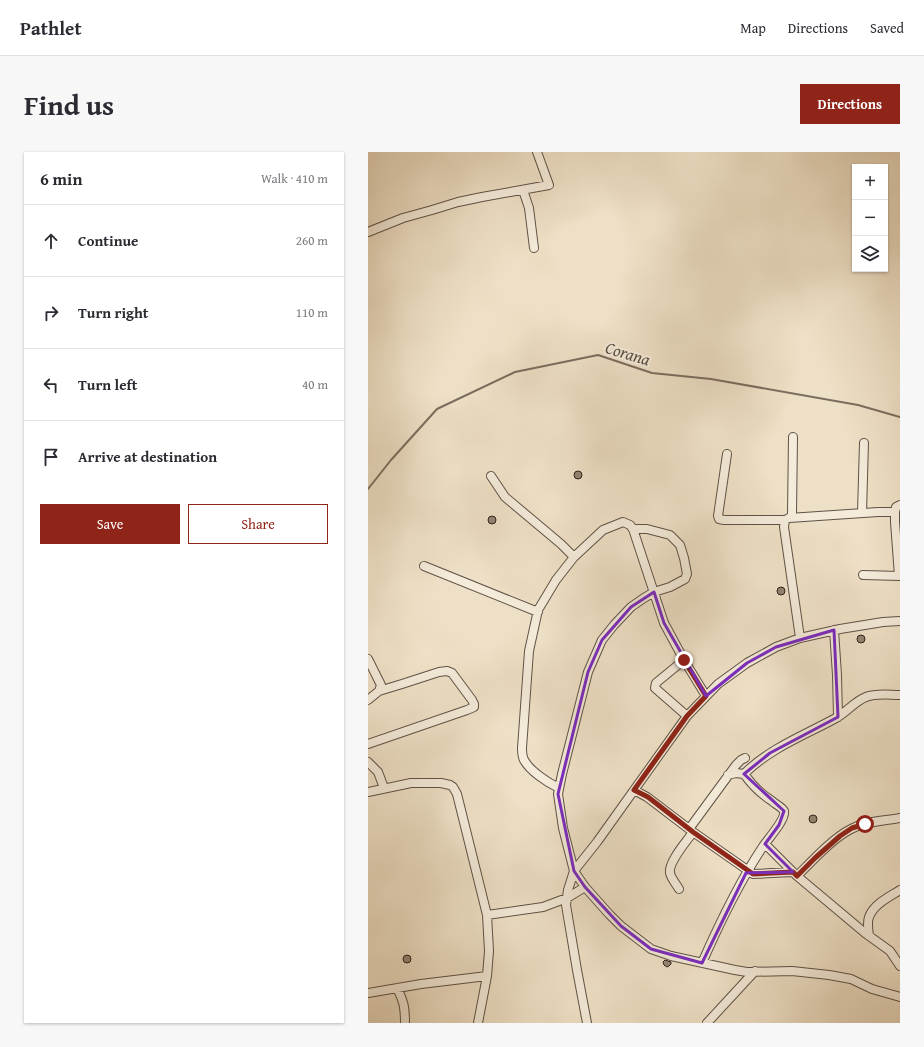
<!DOCTYPE html>
<html lang="en">
<head>
<meta charset="utf-8">
<style>
	:root { --surface:#fff; --page:#f7f7f7; --text:#2b2b33; --muted:#7c7c81; --line:#e1e1e2; --accent:#8f2418 }
	body { margin:0; font-family:"Gentium Book Plus",serif; background:var(--page); color:var(--text) }
	.controls { position:absolute; right:12px; top:12px; display:grid; overflow:hidden; border-radius:0px; box-shadow:0 1px 3px #0004 }
	.controls button { width:36px; height:36px; display:grid; place-items:center; padding:0; border:0; border-bottom:1px solid var(--line); background:var(--surface); color:var(--text); font:20px sans-serif }
	.stop { position:absolute; width:12px; height:12px; margin:-9px; border:3px solid #8f2418; border-radius:50%; background:#fff }
	.stop.end { background:#8f2418; border-color:#fff; box-shadow:0 1px 4px #0008 }
	.list { margin:0; padding:0; list-style:none }
	h2 { display:flex; justify-content:space-between; align-items:center; height:52px; margin:0; padding:0 16px; font-size:17px }
	h2 small { font-size:13px; font-weight:400; color:var(--muted) }
	.list li { display:grid; grid-template-columns:26px 1fr auto; gap:12px; align-items:center; box-sizing:border-box; height:72px; padding:0 16px; border-top:1px solid var(--line) }
	.list b { display:block; font-size:15px; white-space:nowrap }
	.list em { font-size:13px; font-style:normal; color:var(--muted) }
	.actions { display:flex; gap:8px; padding:12px 16px }
	.actions a { flex:1; padding:9px 0; border:1px solid var(--accent); border-radius:0px; text-align:center; font-size:14px; color:var(--accent) }
	.actions .main { background:var(--accent); color:#fff }
	.icon { flex:none; width:22px; height:22px; fill:none; stroke:currentColor; stroke-width:2; stroke-linecap:round; stroke-linejoin:round }
	.map { position:relative; flex:none; width:532px; height:871px; overflow:hidden; border-radius:0px }
	header { display:flex; align-items:center; gap:24px; box-sizing:border-box; height:56px; padding:0 20px; background:var(--surface); border-bottom:1px solid var(--line) }
	header strong { font-size:19px }
	nav { display:flex; gap:22px; margin-inline-start:auto; font-size:14px }
	.intro { display:flex; align-items:center; justify-content:space-between; box-sizing:border-box; height:96px; padding:0 24px }
	h1 { margin:0; font-size:28px }
	.button { padding:10px 18px; border-radius:0px; background:var(--accent); color:#fff; font-size:14px; font-weight:700 }
	main { display:flex; gap:24px; padding:0 24px }
	aside { flex:1; background:var(--surface); border-radius:0px; box-shadow:0 1px 3px #0004 }
	.map>svg:first-child { display:block }
	.lines { fill:none; stroke-linecap:round; stroke-linejoin:round }
	.stream { stroke:#7b6d5f; stroke-width:2 }
	.building { fill:#928574; stroke:#2f221c }
	.minor-casing { stroke:#5f5246; stroke-width:10 }
	.minor { stroke:#f4ebda; stroke-width:8 }
	.route { stroke:#8f2418; stroke-width:5 }
	.marked { fill:none; stroke:#7b2cbf; stroke-width:3; stroke-linejoin:round }
	.labels { text-anchor:middle; dominant-baseline:central; stroke-width:4; stroke-linejoin:round; paint-order:stroke }
	.water-label { font-size:17px; font-style:italic; fill:#5b4e43; stroke:#f4ebda }
</style>
</head>
<body>
<header>
<strong>Pathlet</strong>
<nav><a>Map</a><a>Directions</a><a>Saved</a></nav>
</header>
<div class="intro"><h1>Find us</h1><a class="button">Directions</a></div>
<main>
<aside>
<h2>6 min<small>Walk · 410 m</small></h2>
<ul class="list">
<li><svg class="icon" aria-label="ahead" viewBox="0 0 24 24"><path d="M12 20V5M6 11l6-6 6 6"/></svg><div><b>Continue</b></div><em>260 m</em></li>
<li><svg class="icon" aria-label="right" viewBox="0 0 24 24"><path d="M7 20v-9h11M14 6l5 5-5 5"/></svg><div><b>Turn right</b></div><em>110 m</em></li>
<li><svg class="icon" aria-label="left" viewBox="0 0 24 24"><path d="M17 20v-9H6M10 6l-5 5 5 5"/></svg><div><b>Turn left</b></div><em>40 m</em></li>
<li><svg class="icon" aria-label="arrive" viewBox="0 0 24 24"><path d="M6 21V4h12l-3 4 3 4H6"/></svg><div><b>Arrive at destination</b></div></li>
</ul>
<div class="actions"><a class="main">Save</a><a>Share</a></div>
</aside>
<div class="map">
<svg width="532" height="871" viewBox="0 0 532 871">
	<rect width="100%" height="100%" fill="#eee0c6"/>
	<filter id="stains"><feTurbulence type="fractalNoise" baseFrequency=".005" numOctaves="4"/><feColorMatrix values="0 0 0 0 .2 0 0 0 0 .09 0 0 0 0 .02 0 0 0 .5 -.17"/></filter>
	<radialGradient id="worn" r=".72"><stop offset=".6" stop-color="#630" stop-opacity="0"/><stop offset="1" stop-color="#630" stop-opacity=".3"/></radialGradient>
	<g class="lines">
		<path class="stream" d="M0 337 23 308 69 257 147 220 230 203 284 221 343 227 490 253 532 265"/>
	</g>
	<path class="building" d="M206 323a4 4 0 1 1 8 0a4 4 0 1 1-8 0Z
		M120 368a4 4 0 1 1 8 0a4 4 0 1 1-8 0Z
		M409 439a4 4 0 1 1 8 0a4 4 0 1 1-8 0Z
		M489 487a4 4 0 1 1 8 0a4 4 0 1 1-8 0Z
		M441 667a4 4 0 1 1 8 0a4 4 0 1 1-8 0Z
		M35 807a4 4 0 1 1 8 0a4 4 0 1 1-8 0Z
		M297 808 303 810V812L301 814 299 815 296 813 295 810Z"/>
	<g class="lines">
		<g class="minor-casing">
			<path id="minor" d="M155 38 161 56 166 96
				M0 80 35 66 64 58 90 50 114 45 181 33 169 0
				M425 285 424 362 423 365 417 368 416 375 432 486
				M359 302 350 364 351 367 356 368H417
				M123 324 137 345 193 392 206 405
				M527 360 528 355 532 353
				M494 361 496 291
				M421 366 510 360H527V370L531 424
				M265 377H279L302 383 312 393 316 406 319 422 317 427 302 435 286 440 276 446 263 455 246 473 234 488 220 520 194 622 190 642 195 676 206 719 217 735 241 762 253 774 283 797 303 804 367 818 379 820 424 819 461 823 483 827 504 837 532 845
				M56 414 170 460
				M495 423 532 424
				M466 478 469 523 470 565
				M0 507 13 533 11 539 0 548
				M316 508 288 531 287 536 319 564
				M0 592 99 558 106 555V552L104 548 84 521 79 519 71 520 34 532 11 539
				M0 610 10 620 16 636
				M360 623 368 621 376 622C402 596 437 583 468 566 479 560 487 549 498 545 508 541 521 543 532 543
				M191 636C180 631 162 619 156 608 154 604 154 600 154 596L161 499 170 458 188 428 206 405 235 378 255 370 262 373 265 377 296 471 316 508 338 544
				M266 638 279 645 325 680 385 722 425 720
				M0 640 43 631H73L82 633 85 635 89 642 119 763 121 799 119 824 53 832 0 841
				M321 677 368 613 373 608 377 606
				M397 692 429 724 497 781 522 799 532 814
				M429 724C444 709 465 686 483 677 498 669 516 669 532 666
				M311 737C308 732 303 726 302 721 300 710 319 689 325 680
				M119 763 175 755 199 746 217 735
				M501 784C500 777 499 770 501 765 506 752 521 745 532 738
				M334 811C352 770 371 730 396 693 401 686 418 667 416 659 414 655 407 652 404 649 393 642 384 633 376 622
				M29 836C36 850 37 856 37 871
				M110 871 119 824
				M219 871 209 818 198 753 200 738 206 719 229 690 319 564 350 532 379 511 408 495 432 486 472 477 515 470 532 469
				M339 871 387 819"/>
		</g>
		<use href="#minor" class="minor"/>
	</g>
	<g class="lines">
		<path class="route" d="M316 508 338 544 319 564 266 638 280 645 325 680 385 722 425 720 429 724 447 706 472 684 484 676 497 672"/>
	</g>
	<path class="marked" d="M286 440 296 471 338 544 379 511 408 495 466 478 470 565 402 601 376 622 416 659 411 673 397 692 425 720 378 721 334 811 283 797 253 774 217 735 206 719 190 642 220 520 234 488 263 455Z"/>
	<g class="labels">
		<g class="water-label">
			<text transform="translate(260 201) rotate(17)">Corana</text>
		</g>
	</g>
	<rect width="100%" height="100%" filter="url(#stains)"/>
	<rect width="100%" height="100%" fill="url(#worn)"/>
</svg>
<div class="controls">
<button>+</button>
<button>−</button>
<button><svg class="icon" aria-label="layers" viewBox="0 0 24 24"><path d="M12 4l9 5-9 5-9-5zM3 14l9 5 9-5"/></svg></button>
</div>
<div class="stop" style="left:497px;top:672px"></div>
<div class="stop end" style="left:316px;top:508px"></div>
</div>
</main>
</body>
</html>
